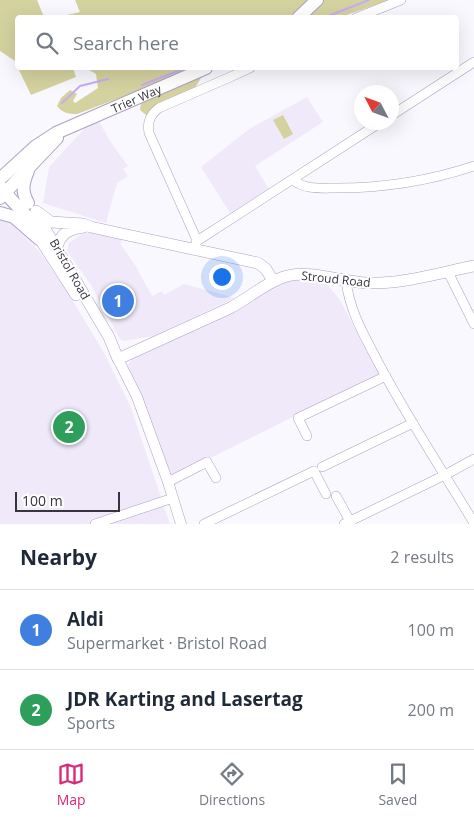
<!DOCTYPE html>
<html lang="en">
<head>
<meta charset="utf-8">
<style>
	:root { --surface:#fff; --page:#f2f2f3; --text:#1f2937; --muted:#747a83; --line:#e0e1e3; --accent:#db2777 }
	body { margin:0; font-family:"Open Sans",sans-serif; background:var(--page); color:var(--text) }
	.compass { position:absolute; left:354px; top:85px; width:45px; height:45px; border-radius:50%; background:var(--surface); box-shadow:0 5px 20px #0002; rotate:311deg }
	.scale { position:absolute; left:15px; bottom:12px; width:105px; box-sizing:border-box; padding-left:5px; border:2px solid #37333f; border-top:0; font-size:14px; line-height:18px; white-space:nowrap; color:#37333f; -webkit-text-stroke:4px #fff; paint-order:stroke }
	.you { position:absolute; left:221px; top:276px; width:18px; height:18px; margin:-12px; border:4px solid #fff; border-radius:50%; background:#1a73e8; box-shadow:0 0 0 8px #1a73e833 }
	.badge { display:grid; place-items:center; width:32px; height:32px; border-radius:50%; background:var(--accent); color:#fff; font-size:16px; font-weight:700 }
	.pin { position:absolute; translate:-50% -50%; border:2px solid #fff; box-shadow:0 1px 5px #0006 }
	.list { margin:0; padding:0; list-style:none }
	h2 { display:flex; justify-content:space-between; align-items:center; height:65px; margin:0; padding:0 20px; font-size:21px }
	h2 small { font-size:16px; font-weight:400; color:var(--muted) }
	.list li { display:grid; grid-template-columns:32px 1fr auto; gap:15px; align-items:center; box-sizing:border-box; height:80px; padding:0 20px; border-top:1px solid var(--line) }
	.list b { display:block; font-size:19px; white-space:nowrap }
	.list p { margin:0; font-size:16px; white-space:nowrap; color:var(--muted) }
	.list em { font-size:16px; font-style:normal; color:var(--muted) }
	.icon { flex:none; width:28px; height:28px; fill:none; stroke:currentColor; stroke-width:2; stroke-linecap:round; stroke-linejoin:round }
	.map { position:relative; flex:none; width:474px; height:524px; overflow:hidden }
	.search { position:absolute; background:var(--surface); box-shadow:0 5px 20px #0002; left:15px; right:15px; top:15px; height:55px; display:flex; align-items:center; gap:12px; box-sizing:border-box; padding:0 18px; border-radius:5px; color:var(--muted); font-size:19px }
	.sheet { height:225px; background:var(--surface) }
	nav { display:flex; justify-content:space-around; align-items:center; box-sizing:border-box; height:70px; border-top:1px solid var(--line); background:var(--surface); font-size:14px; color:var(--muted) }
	nav a { display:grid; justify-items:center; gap:2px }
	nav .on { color:var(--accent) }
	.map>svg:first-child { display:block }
	.built { fill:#efe9f9 }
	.green { fill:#d4d29f }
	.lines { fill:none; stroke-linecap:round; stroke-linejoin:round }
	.stream { stroke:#c8acf3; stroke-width:2 }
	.minor-casing { stroke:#ada1c1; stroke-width:10 }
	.tertiary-casing { stroke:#ada1c1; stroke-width:11 }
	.secondary-casing { stroke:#ada1c1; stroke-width:12 }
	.primary-casing { stroke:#ada1c1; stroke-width:14 }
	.minor { stroke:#fff; stroke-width:9 }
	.tertiary { stroke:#fff; stroke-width:10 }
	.secondary { stroke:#fff; stroke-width:11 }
	.primary { stroke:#fff; stroke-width:12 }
	.labels { text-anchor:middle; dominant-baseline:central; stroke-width:4; stroke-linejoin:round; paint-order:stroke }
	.street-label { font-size:12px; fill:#37333f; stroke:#fff }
</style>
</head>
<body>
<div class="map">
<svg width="474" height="524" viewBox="0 0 474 524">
	<rect width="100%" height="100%" fill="#faf8ff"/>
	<path class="built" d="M307 97 323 122 255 166 269 189 230 213 201 167 249 129Z
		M99 121 110 141 128 166 123 169 128 176 117 183 106 223 43 203 49 167 85 128Z
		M0 219 9 221 40 252 68 293 103 351 130 405 170 524H0Z
		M90 232 122 238 121 245 135 265 152 296 162 291 164 295 184 284 235 298 154 336 124 341 120 339 91 285 67 251 69 243 76 238 82 234Z
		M293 280 324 281 340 300 379 374 172 477 128 365 132 359 274 283Z"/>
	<path class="green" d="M0 0H37L44 17 18 18 17 67 15 61 0 51Z
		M75 0H308L289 17 69 18 67 15 80 12Z
		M322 0H389L341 17 302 18Z
		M18 68H73L76 77 31 95Z
		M86 68H207L195 88 173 105 146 115 140 110 143 89 77 114C69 114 62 113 57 106L61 98 70 90 77 94 73 101 75 103 98 88 96 74Z
		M283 115 293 134 284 139 273 120Z"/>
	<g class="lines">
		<path class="stream" d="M323 18 369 0
			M142 85 185 68
			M62 103 80 86 108 79"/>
		<g class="minor-casing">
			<path id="minor" d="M356 18 401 0
				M392 115 474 62
				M293 180C305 190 322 188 337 188 385 188 429 181 474 166
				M197 241 381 122
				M196 249V238L149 133C147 122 150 115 159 108L228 78 250 68
				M448 272 474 324
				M346 281C350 312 364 335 378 362 407 417 442 470 474 523
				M307 436 298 418 386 376
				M322 467 413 423
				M168 482 207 462 216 478
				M336 496 350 521
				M95 524 173 498
				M204 524 314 471 326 494
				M344 524 445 475 474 459"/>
		</g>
		<g class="tertiary-casing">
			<path id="tertiary" d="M118 359 137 397 168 482 181 524"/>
		</g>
		<g class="secondary-casing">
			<path id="secondary" d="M36 211 51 222 83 224 91 227 118 233 258 263 266 269 273 281
				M38 217 109 337 118 359
				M40 239 76 295
				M57 247C61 232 70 229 84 227
				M118 359 230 308C249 298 266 282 287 276 310 270 343 282 367 283 403 284 439 273 474 266"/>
		</g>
		<g class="primary-casing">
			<g id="primary">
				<path d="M298 18 317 0"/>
				<path id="s1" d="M0 179 36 146 56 133 206 68"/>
				<path d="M1 187C16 208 37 221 46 246"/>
				<path d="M0 198 57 138"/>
				<path d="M28 203C21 191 23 183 28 171"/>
				<path d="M0 213 14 217 39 239"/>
			</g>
		</g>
		<use href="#minor" class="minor"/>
		<use href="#tertiary" class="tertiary"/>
		<use href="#secondary" class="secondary"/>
		<use href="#primary" class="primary"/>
	</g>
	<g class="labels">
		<g class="street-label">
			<text stroke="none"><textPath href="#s1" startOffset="160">Trier Way</textPath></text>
			<text transform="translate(70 269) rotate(60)">Bristol Road</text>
			<text transform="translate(336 279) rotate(6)">Stroud Road</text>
		</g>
	</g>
</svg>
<svg class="compass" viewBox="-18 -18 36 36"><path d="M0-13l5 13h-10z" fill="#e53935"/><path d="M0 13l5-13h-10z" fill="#747a83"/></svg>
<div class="scale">100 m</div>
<div class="you"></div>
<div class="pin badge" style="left:118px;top:301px;background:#3f7fe0">1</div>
<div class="pin badge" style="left:69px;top:427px;background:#2e9e5b">2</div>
<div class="search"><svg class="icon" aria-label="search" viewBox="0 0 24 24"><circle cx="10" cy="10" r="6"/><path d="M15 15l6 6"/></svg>Search here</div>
</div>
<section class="sheet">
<h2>Nearby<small>2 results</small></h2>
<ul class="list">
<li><span class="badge" style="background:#3f7fe0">1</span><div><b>Aldi</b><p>Supermarket · Bristol Road</p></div><em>100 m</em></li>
<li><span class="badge" style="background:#2e9e5b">2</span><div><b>JDR Karting and Lasertag</b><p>Sports</p></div><em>200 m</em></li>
</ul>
</section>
<nav>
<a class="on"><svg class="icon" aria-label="map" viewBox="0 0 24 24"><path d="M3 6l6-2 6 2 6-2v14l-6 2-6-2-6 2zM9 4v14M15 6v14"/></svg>Map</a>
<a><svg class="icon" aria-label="directions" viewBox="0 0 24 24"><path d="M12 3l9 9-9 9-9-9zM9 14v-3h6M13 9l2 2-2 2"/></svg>Directions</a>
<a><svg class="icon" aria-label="saved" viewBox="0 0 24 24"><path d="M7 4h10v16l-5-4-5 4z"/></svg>Saved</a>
</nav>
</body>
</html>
